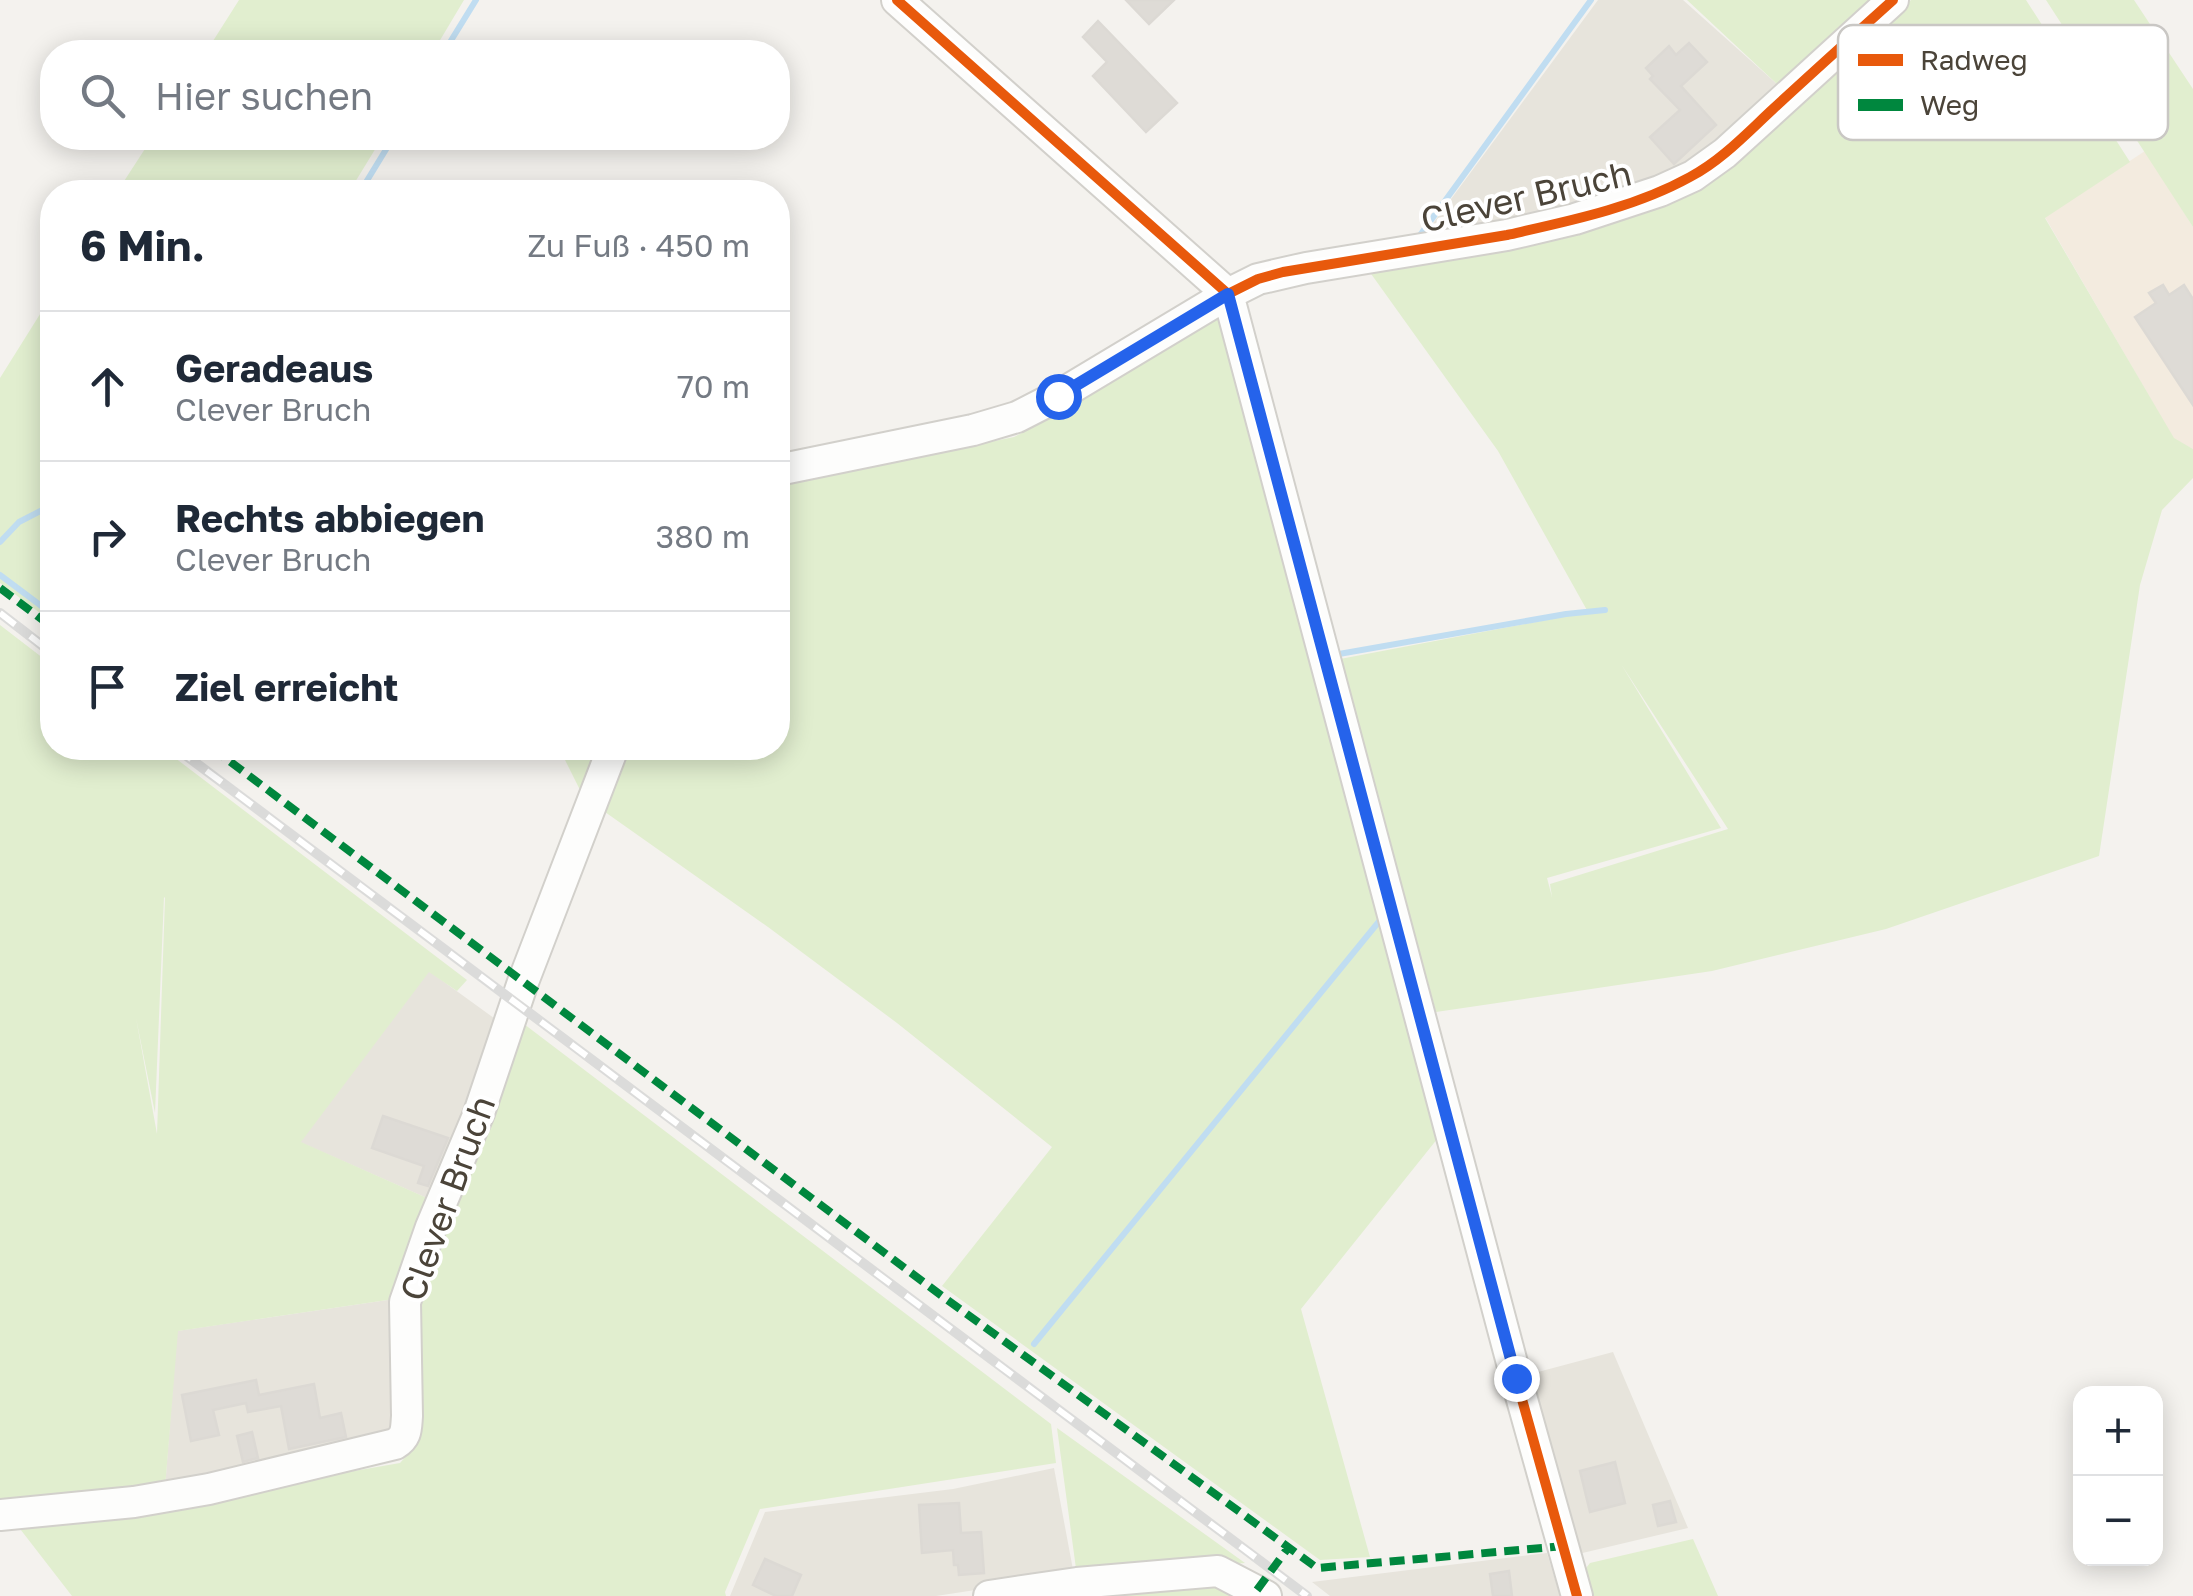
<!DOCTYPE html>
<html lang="de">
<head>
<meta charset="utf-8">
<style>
	:root { --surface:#fff; --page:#f6f6f7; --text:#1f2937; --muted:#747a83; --line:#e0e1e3 }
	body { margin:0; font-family:"Golos Text",sans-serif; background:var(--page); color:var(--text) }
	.controls { position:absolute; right:30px; bottom:30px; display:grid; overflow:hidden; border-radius:20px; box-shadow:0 5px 25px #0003 }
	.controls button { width:90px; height:90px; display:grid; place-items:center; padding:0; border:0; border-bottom:2px solid var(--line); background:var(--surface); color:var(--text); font:50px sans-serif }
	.stop { position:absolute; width:30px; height:30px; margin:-22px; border:8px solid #2563eb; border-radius:50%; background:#fff }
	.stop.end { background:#2563eb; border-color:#fff; box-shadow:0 2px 10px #0008 }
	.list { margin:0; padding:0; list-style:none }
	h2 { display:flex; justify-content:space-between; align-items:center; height:130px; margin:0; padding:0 40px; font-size:42px }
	h2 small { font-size:32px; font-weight:400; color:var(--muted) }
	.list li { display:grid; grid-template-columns:65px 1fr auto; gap:30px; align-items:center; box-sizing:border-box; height:150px; padding:0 40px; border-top:2px solid var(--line) }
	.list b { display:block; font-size:38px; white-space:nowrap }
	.list p { margin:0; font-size:32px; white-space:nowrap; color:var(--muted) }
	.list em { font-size:32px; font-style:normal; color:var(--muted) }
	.icon { flex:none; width:55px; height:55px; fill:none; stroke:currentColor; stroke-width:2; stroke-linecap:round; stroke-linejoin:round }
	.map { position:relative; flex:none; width:2193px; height:1596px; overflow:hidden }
	.search { position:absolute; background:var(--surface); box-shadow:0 5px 25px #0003; left:40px; top:40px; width:750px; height:110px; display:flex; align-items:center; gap:25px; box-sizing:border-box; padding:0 35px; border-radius:40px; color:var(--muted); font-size:38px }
	.panel { position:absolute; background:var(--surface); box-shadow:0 5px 25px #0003; left:40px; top:180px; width:750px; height:580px; border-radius:40px }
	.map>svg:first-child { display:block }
	.residential { fill:#e7e4dc }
	.commercial { fill:#f3ebdf }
	.green { fill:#e1eecf; fill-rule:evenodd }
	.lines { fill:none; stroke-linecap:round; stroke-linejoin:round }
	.stream { stroke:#c0ddf1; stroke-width:6 }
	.building { fill:#dedbd6; stroke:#dcd9d4; stroke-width:2.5 }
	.minor-casing { stroke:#d2d0cb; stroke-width:34 }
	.minor { stroke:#fdfdfc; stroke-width:30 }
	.rail-casing { stroke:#dbdbda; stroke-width:10 }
	.rail { stroke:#fff; stroke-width:6; stroke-dasharray:19; stroke-linecap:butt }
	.quiet { stroke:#00873e; stroke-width:8; stroke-dasharray:15 8; stroke-linecap:butt }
	.cycleway-casing { stroke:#fff; stroke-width:16 }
	.cycleway { stroke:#e8590c; stroke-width:10 }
	.route { stroke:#2563eb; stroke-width:12 }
	.labels { text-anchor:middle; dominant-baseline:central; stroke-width:8; stroke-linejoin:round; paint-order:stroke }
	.street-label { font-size:35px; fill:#4b4439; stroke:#fff }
	.key { fill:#fff; stroke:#c9c7c4; stroke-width:2.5 }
	.key-label { font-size:28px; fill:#4b4439 }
</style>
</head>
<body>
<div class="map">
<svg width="2193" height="1596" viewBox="0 0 2193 1596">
	<rect width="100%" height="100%" fill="#f4f2ee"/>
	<path class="residential" d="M1598 0H1683L1778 85 1698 162 1603 198 1520 219 1423 237Z
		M429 971 498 1021 436 1202 300 1142Z
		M401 1298 394 1422 381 1440 165 1488 177 1331Z
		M1613 1352 1688 1528 1574 1555 1523 1376Z
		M1054 1468 1074 1575 936 1596H730L765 1512 953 1489Z
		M1547 1553 1560 1596H1330L1312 1582Z"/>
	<path class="commercial" d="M2145 151 2193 227V449L2174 439 2045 217Z"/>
	<path class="green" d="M239 0H464L433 52H206Z
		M1687 0H1870L1778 85Z
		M1911 0H2026L2130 162 2045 218 2174 438 2193 449V478L2162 510 2140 585 2099 856 1886 929 1712 971 1436 1012 1340 659 1588 612 1498 451 1369 271 1693 190 1715 179ZM1621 664 1728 829 1550 884 1552 897 1547 878 1721 828Z
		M2046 0H2134L2193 89V227Z
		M152 138H382L349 192H117Z
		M52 295V622L0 583V378Z
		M1222 310 1442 1133 1301 1309 1370 1557 1320 1560 942 1286 1052 1147 897 1023 768 927 605 812 629 748H778V486L1014 437 1056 415Z
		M0 625 52 665V748H162L467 980 457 991 429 972 301 1142 436 1202 401 1298 178 1331 165 1488 215 1495 400 1463 419 1442 414 1391 411 1302 520 1021 1051 1424 1056 1463 760 1509 725 1592 726 1596H72L0 1503ZM164 897 165 898 157 1134 136 1018 155 1113Z
		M559 748H605L585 800Z
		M1057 1428 1245 1563 1077 1576Z
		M1693 1539 1718 1596H1584L1579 1577 1590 1563Z
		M1226 1584 1243 1596H1116Z"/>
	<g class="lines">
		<path class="stream" d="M444 52 476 0
			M360 192 393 138
			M1418 238 1591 0
			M0 542 19 522 52 505
			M0 575 52 614
			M1339 654 1566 614 1605 610
			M1034 1344 1381 919"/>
	</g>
	<path class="building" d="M1126 0H1174L1149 24Z
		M1098 21 1177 103 1146 132 1093 76 1107 62 1083 37Z
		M1689 43 1707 62 1681 86 1716 125 1674 164 1650 137 1680 110 1650 79 1653 76 1646 68 1669 46 1676 55Z
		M2163 285 2169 295 2184 285 2193 299V405L2135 317 2156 303 2149 293Z
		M383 1116 448 1138 428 1186 418 1183 424 1166 372 1148Z
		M256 1380 259 1395 314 1384 320 1418 341 1413 346 1437 289 1449 281 1406 248 1412 246 1403 213 1410 219 1435 191 1441 182 1395Z
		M252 1432 258 1458 243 1462 237 1436Z
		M1615 1462 1625 1503 1590 1512 1580 1471Z
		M1670 1501 1676 1522 1658 1526 1653 1505Z
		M959 1503 961 1533 981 1532 984 1573 959 1575 958 1565H954L953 1550 922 1553 919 1505Z
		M765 1559 801 1575 792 1596H776L753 1585Z
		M1509 1571 1512 1596H1493L1490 1574Z"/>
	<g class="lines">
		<g class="minor-casing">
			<path id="minor" d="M897 0 1228 294 1516 1378 1577 1596
				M778 470 973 430 1017 417 1058 396 1228 294 1258 279 1306 268 1507 235 1575 219 1660 191 1693 176 1725 153 1893 0
				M0 1515 134 1502 209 1489 395 1444C407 1437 406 1429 407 1416L405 1302 431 1227 479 1113 523 982 613 748
				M989 1596 1077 1583 1218 1571 1266 1596"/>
		</g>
		<use href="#minor" class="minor"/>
		<g class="rail-casing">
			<path id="rail" d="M0 613 52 653
				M176 748 1307 1596"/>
		</g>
		<use href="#rail" class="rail"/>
		<path class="quiet" d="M0 588 52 627
			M212 748 946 1299 1317 1568 1564 1546
			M1257 1590 1288 1548"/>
		<g class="cycleway-casing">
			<path id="cycleway" d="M897 0 1228 294 1516 1378 1577 1596
				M1228 294 1258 279 1283 272 1507 235C1569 221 1634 208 1690 177 1722 160 1747 133 1773 109 1813 72 1853 36 1893 0"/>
		</g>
		<use href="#cycleway" class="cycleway"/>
	</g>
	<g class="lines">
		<path class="route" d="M1058 396 1228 294 1516 1378"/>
	</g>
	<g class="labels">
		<g class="street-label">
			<text transform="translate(1526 196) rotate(-13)">Clever Bruch</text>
			<text transform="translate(447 1198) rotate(-70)">Clever Bruch</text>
		</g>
	</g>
	<rect x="1838" y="25" width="330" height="115" rx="15" class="key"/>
	<rect x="1858" y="54" width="45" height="12" fill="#e8590c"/>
	<rect x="1858" y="99" width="45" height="12" fill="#00873e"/>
	<g class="key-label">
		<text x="1920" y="70">Radweg</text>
		<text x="1920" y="115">Weg</text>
	</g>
</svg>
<div class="controls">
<button>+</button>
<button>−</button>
</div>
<div class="stop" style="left:1058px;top:396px"></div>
<div class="stop end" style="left:1516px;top:1378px"></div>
<div class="search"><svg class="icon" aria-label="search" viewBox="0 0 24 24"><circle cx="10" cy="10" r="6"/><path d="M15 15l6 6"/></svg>Hier suchen</div>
<section class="panel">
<h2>6 Min.<small>Zu Fuß · 450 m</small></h2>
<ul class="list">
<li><svg class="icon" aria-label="ahead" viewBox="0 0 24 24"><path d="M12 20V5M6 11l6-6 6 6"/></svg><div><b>Geradeaus</b><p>Clever Bruch</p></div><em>70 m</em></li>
<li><svg class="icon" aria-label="right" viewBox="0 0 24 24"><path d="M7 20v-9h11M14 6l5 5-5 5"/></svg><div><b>Rechts abbiegen</b><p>Clever Bruch</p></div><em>380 m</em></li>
<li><svg class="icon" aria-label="arrive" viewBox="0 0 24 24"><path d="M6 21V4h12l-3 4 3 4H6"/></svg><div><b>Ziel erreicht</b></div></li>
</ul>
</section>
</div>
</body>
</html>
